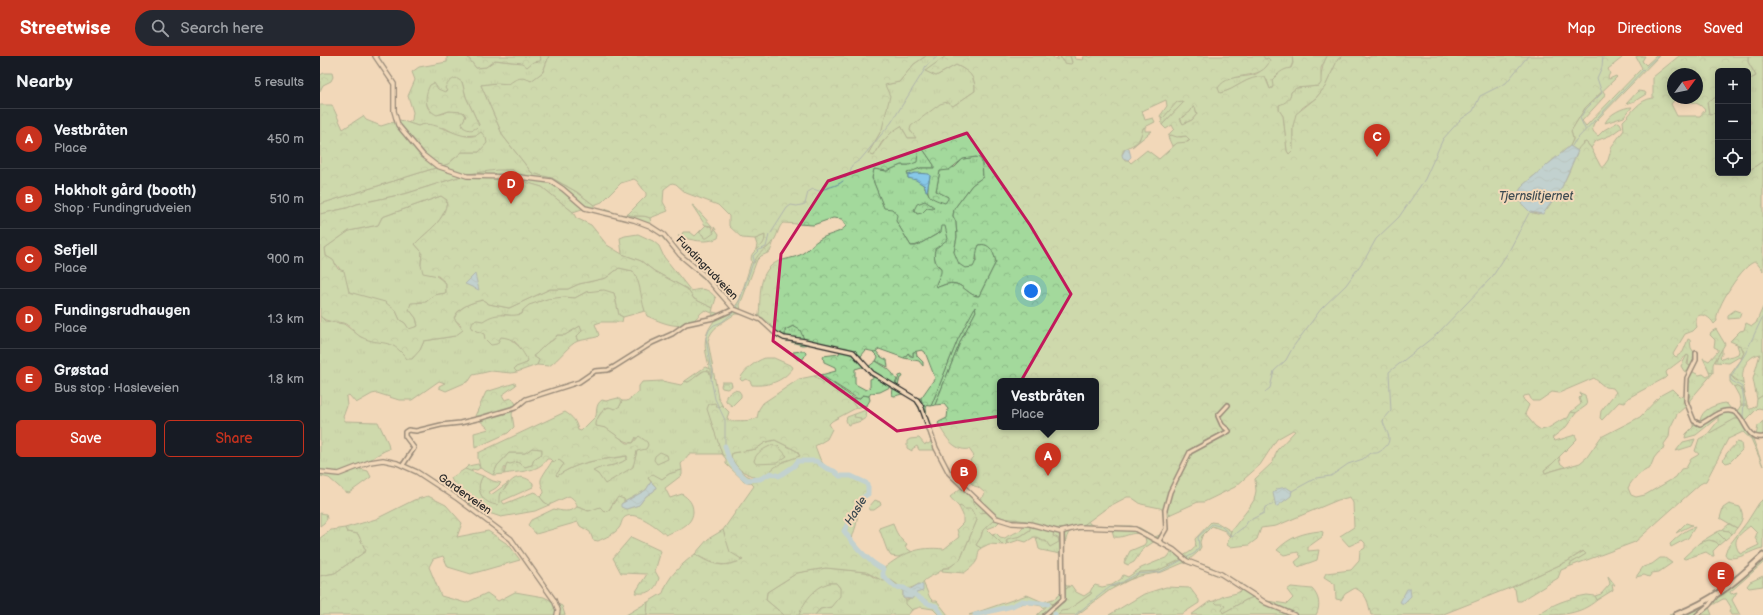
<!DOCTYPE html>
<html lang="en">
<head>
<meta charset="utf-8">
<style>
	:root { --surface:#171b24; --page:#242831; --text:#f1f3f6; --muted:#9ea1a6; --line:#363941; --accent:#c8321e }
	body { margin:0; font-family:"Balsamiq Sans",sans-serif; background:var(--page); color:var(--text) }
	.controls { position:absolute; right:12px; top:12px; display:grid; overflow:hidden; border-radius:6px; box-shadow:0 2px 10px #0003 }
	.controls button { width:36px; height:36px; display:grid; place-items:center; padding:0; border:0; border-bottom:1px solid var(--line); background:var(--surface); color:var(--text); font:20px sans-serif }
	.compass { position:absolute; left:1347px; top:12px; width:36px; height:36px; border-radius:50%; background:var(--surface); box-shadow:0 2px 10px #0003; rotate:57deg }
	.you { position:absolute; left:711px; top:235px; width:14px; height:14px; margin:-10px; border:3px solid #fff; border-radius:50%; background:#1a73e8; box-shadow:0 0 0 6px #1a73e833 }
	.badge { display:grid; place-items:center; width:26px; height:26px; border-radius:50%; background:var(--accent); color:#fff; font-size:13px; font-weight:700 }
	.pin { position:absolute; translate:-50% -33px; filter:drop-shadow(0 1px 2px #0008) }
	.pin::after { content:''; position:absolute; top:21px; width:14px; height:12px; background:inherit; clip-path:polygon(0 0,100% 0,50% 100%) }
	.popup { position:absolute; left:677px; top:322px; width:102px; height:52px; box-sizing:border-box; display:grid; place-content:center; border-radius:6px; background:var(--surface); filter:drop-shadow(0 1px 3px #0005); font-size:13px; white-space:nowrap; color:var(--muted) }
	.popup b { font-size:15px; color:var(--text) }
	.popup::after { content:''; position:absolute; left:50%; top:100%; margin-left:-8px; border:8px solid transparent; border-top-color:var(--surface) }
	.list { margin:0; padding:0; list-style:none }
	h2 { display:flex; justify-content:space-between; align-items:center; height:52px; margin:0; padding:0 16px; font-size:17px }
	h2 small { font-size:13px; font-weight:400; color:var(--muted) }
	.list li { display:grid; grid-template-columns:26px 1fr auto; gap:12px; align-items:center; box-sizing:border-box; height:60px; padding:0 16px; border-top:1px solid var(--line) }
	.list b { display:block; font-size:15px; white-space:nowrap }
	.list p { margin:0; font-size:13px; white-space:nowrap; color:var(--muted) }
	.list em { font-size:13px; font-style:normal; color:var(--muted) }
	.actions { display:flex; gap:8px; padding:12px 16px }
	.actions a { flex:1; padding:9px 0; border:1px solid var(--accent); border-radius:6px; text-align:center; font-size:14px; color:var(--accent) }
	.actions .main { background:var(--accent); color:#fff }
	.icon { flex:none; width:22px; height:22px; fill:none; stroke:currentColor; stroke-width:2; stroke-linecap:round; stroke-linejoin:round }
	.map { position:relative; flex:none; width:1443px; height:559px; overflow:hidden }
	header { display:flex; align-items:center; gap:24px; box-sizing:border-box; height:56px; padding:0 20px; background:var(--accent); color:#fff }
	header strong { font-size:19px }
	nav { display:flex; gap:22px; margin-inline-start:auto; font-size:14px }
	.search { width:280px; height:36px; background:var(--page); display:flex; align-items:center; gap:10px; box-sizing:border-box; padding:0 14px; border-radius:22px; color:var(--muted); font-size:15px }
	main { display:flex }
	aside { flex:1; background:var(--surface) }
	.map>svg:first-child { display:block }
	.grass { fill:url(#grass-tufts); stroke:#678264; fill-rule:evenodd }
	.forest { fill:url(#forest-crowns); stroke:#678264; fill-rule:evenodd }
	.wetland { fill:url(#wetland-marsh); stroke:#678264 }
	.water { fill:url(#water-waves); stroke:#62899c }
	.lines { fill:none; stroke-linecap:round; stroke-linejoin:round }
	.stream { stroke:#62899c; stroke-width:1 }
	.river { stroke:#87c8e8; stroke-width:5 }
	.minor-casing { stroke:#2b2b2b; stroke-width:6 }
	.tertiary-casing { stroke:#2b2b2b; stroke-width:6 }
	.primary-casing { stroke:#2b2b2b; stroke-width:8 }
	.minor { stroke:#f2d8b9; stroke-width:3 }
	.tertiary { stroke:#f2d8b9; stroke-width:3.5 }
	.primary { stroke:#f2d8b9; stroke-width:4.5 }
	.marked { fill:none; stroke:#c2185b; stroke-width:3; stroke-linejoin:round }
	.labels { text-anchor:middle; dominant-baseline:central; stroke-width:4; stroke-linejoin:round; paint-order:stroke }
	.street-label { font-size:11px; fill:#2b2b2b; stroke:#f2d8b9 }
	.water-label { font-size:12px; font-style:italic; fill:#3d4a51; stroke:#f2d8b9 }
</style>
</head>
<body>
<header>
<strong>Streetwise</strong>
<div class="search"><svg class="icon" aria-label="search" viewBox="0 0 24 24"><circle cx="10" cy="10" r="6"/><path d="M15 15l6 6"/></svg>Search here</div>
<nav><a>Map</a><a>Directions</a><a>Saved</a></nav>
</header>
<main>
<aside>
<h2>Nearby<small>5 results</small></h2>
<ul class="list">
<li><span class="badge">A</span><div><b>Vestbråten</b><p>Place</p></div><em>450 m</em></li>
<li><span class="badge">B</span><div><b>Hokholt gård (booth)</b><p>Shop · Fundingrudveien</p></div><em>510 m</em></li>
<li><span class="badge">C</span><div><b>Sefjell</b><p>Place</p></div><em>900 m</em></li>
<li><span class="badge">D</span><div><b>Fundingsrudhaugen</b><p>Place</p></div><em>1.3 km</em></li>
<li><span class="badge">E</span><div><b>Grøstad</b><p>Bus stop · Hasleveien</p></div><em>1.8 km</em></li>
</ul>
<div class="actions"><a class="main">Save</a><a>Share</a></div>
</aside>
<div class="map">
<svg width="1443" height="559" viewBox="0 0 1443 559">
	<defs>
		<pattern id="grass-tufts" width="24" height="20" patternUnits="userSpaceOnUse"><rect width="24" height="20" fill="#a3d99c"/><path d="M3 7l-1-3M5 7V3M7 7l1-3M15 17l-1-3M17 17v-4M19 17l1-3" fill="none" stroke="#8cba87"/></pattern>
		<pattern id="forest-crowns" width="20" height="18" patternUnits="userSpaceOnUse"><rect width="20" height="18" fill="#a3d99c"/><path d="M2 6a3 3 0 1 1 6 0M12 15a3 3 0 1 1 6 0" fill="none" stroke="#8cba87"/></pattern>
		<pattern id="wetland-marsh" width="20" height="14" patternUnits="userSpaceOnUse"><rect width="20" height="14" fill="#a3d99c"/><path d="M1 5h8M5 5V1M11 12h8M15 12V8" fill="none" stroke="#8cba87"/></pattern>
		<pattern id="water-waves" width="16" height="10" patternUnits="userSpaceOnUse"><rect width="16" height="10" fill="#87c8e8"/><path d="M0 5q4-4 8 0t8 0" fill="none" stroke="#75acc7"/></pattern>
	</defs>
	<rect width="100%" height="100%" fill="#f2d8b9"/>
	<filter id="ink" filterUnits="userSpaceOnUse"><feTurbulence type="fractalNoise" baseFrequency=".025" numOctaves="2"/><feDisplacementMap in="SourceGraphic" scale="8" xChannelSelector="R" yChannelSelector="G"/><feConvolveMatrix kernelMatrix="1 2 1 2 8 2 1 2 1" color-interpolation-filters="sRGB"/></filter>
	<g filter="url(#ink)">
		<path class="grass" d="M127 0H147L156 12 166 11 175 4C191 6 206 9 221 2L219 0H229C226 5 226 10 223 15 213 33 179 26 161 29L183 80 212 117 232 122 257 136 274 149V153L282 155 288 153C294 157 300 161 308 158 315 162 322 158 330 162L331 168 343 177 362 199 387 219 403 240 415 251 420 243 431 207 434 205C436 196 441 197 447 192 450 190 451 187 454 185L450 196 441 200 437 204 420 249 421 254 437 260 439 259 456 275 465 280V274L473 270 534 295 541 300 546 309 576 328 579 320 582 319 583 321 580 322 578 330 597 342H601L603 349 607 350 606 352 608 370 625 408 635 423 663 447 707 465 730 472 762 470 768 465 770 468 775 470H811L820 472 835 481 842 478 845 472 842 453 851 458 846 463V475L842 483 843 486 853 491 863 500C871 495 878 493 875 483L891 466 898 467 911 475 909 480 905 475 892 470 882 480 880 486 881 491 878 496 869 504 891 511 920 528H923L921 532 902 521 866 507H863L842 516 820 520 809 524 790 534 757 559H738L741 554H748L771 538 770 536 772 532 775 529 782 531 792 529 793 531 815 521 820 516 837 515 861 503C849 493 834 482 820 476 811 473 758 471 750 476 745 479 744 496 744 502 745 511 742 522 746 530H749L745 534 744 546 738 549 730 547 723 552 722 550 705 547 662 559H649L707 539 723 546 736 542 741 536 740 498 721 494 719 493 716 481 726 485 730 491 734 477 714 471 701 480 686 485 687 488 683 489 672 478 676 477 680 481 685 482C692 476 701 478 704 468L675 463 662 476 661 481 656 489 661 492C657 496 659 500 657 504 655 509 648 514 644 517L622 515 623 512H629L641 502 657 464 640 450 639 451 630 441 641 432 628 418 615 394H599L597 390 592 393V395L587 392V385L590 383 599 382 605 389 606 387 608 388 611 386C606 373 600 339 583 338 580 338 577 340 574 340L572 339 573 333 557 322 552 321 540 305 530 296 492 288 482 289 461 283 435 263 421 258H415C404 266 391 271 388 285L398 341 402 349 397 352 388 353 402 398H369L361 408 362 414 349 418 342 423 328 422 331 426 326 434 304 446V443L294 445 289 454 285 456 280 452 269 455 257 451C257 446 253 442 249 440L229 449 224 446 220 441 224 437C224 433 220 428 221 424 221 421 230 409 232 405L235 406 238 403 244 408 236 419 237 420C263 403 279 405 307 400V403C295 412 286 408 274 415L278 418 312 411 317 395 316 381 313 387C303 386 297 379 288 374 284 371 280 372 276 370 275 365 277 364 279 360 286 350 288 351 300 350L302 345H307L319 336V330L322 326 342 325 361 329 365 325 368 326 385 314 390 315 391 321C388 299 378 286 394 265L392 263 393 256 401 258 410 252 386 225 361 202 337 176 319 167 301 162 262 153 253 156 222 131 205 126 193 114 148 118 88 137 37 148 27 152 0 158V148L128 108 142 96H159L158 79 140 80 125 72 98 70 88 67 92 64 93 56 88 40 95 24 92 16 99 11 127 6ZM142 26 146 41 159 69 142 67 146 60 143 56C139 55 134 54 130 55 127 55 124 58 121 58 111 58 105 53 107 42L126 36Z
			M606 0H626L606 15 616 20 636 9C649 15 656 20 655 35L633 50 590 74 597 82H588L581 70 562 86 554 100 548 98 562 73 565 29 579 26 594 8Z
			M943 0H972C977 13 958 22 952 32L950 33 947 24C927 17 918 34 900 37L898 36C896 19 923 22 933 19 938 18 940 15 944 12Z
			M1007 0H1023L1018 4 1005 31 996 42 982 52 973 70V94L969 98 967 95 963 60 959 54V49L970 40 971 36 976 32 999 30C1002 18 1001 11 1007 0Z
			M1318 0H1325L1322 5 1326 9 1336 0H1339L1274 67C1271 74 1273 76 1278 80L1284 74 1298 66 1300 67 1302 71 1291 79 1276 85 1271 92 1266 86 1263 87 1258 95 1250 90 1253 83 1251 75 1265 52 1283 35 1285 38 1283 42 1262 65 1266 70 1322 12 1316 1Z
			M1428 0H1443V105L1430 114 1428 111V71L1431 66 1428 61V24L1436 20 1428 6Z
			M1318 35 1325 36 1326 38 1315 45 1306 48Z
			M1398 40V57L1389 58 1387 46Z
			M862 44 863 47 842 69 841 62H843L857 45Z
			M873 51H875L877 58 872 64 863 68 860 62 864 61Z
			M1312 51 1304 61 1285 67C1289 58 1303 51 1312 51Z
			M825 71V75H832L812 91 819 85 823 72Z
			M851 79 861 81 866 80 870 84C865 88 858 87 852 90L848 81Z
			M600 93H603L614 109V112H600L588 118V122C599 122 606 131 609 139L628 141 616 135 620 115 635 111 643 103 656 101 660 102 662 106 663 121 652 129 634 153 633 160 636 166 637 181 634 196 657 204 656 195 659 189C670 186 674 197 676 206L659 240C648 241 642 224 628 228 624 228 622 230 618 231L616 230 621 212C608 202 617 188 622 176 612 179 602 190 591 190L576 165 564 153 552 122 554 113 567 115 581 109H589Z
			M121 140 127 144C125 166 109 173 95 188L102 196 101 209 126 227V237L114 239 106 246H99L89 253 96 262 98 270 89 274 85 267 80 264 76 255 29 236C26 223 19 206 6 200L5 192 29 175 58 169 62 161Z
			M372 149 374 150 392 170 385 169Z
			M394 171 399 178 398 182C386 188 371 184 358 180L362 179 363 176H370L375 180 379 176 383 179 395 174Z
			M318 178 333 185 339 190 344 201 371 235C383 232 388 232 396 242L393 252 374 243 367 233 334 215 321 205 302 198 300 182 305 180Z
			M445 179C445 188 443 190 436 193L437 189 435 183Z
			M299 212 313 215 319 224 325 255 303 261 299 259 294 237 266 236 255 242 244 241 203 254 202 258 194 260 182 258 156 275 189 282 202 293 209 304 207 307 194 313 197 316 191 317 171 315 153 319 149 325 126 335 119 332V330L125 327 119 325 92 344H79L57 337 52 338 36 347 29 339 26 341 27 350 23 361 25 365 58 366 68 387 69 393C57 398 49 404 40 413L48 415 51 421 29 437 25 436 9 422 0 420V260L5 265 24 268 41 281 72 288 80 293 100 294 104 285 135 280 141 269 134 263C138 251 152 246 163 244L169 248 189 252 230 233H248L259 228 286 222Z
			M655 250 656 255 641 284 615 349 611 350 638 283Z
			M260 270 262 275 256 281 258 285C249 288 239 304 229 310L217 309 219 304 212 300C218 297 220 294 224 289 229 285 234 286 237 279H245Z
			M1417 289 1421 290 1424 297 1421 302 1419 301 1409 307 1395 306 1401 294 1402 293V298L1400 301 1402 303C1407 300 1413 301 1418 298L1419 295Z
			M556 295 561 301 567 304 568 311 556 305 558 301 553 296Z
			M596 295 597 300 603 306V310L599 305 584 302 588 297 590 300H593V296Z
			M1367 299 1369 300 1367 308 1371 310 1373 316 1379 319 1383 318 1387 321 1390 319 1389 315 1393 317 1370 344 1369 349 1375 366 1373 371V368L1366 350 1367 330 1370 318 1364 315 1361 310Z
			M501 319 535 343 540 342 543 339 549 340 550 344 547 349 536 352 532 346 494 320Z
			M1410 319 1415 324 1423 327 1425 338 1423 334 1415 330 1414 331 1410 326Z
			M1260 337 1265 339 1267 349 1256 357 1251 356 1261 348 1259 342 1261 340Z
			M1443 339V353L1438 352 1425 365 1419 363H1415L1387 379 1398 365V359L1402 354 1411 353 1418 354 1421 349H1427L1429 353H1431L1436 350 1437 343Z
			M535 358V361L541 362V365L528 369 526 364 527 361Z
			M1443 365V382L1433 383 1443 410 1432 385 1429 374 1436 380 1438 370Z
			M1375 383 1372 390 1356 395 1363 386Z
			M455 384 477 395 480 401 465 405 442 421 436 422 420 414 414 407 411 401 412 397 436 393 446 386Z
			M212 392 222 393V398L214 403 212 409 205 411 197 406 184 412V418L173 419 177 410 189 397H205Z
			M1239 400 1240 407 1245 411 1225 417 1224 414 1232 408Z
			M158 408 160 412 157 414 152 413 151 416 145 413 148 410Z
			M163 420 173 425 181 427 176 432 169 436 171 439 189 426 180 438V447L178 450C162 448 154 433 163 420Z
			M573 467C575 475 580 484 587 488L585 491 592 496 578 501 571 500 567 494 559 472Z
			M1366 467 1372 469 1356 477Z
			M1409 468 1417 472 1412 478 1409 475 1402 474Z
			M1375 471 1368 482 1351 491 1350 488C1357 481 1366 473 1375 471Z
			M25 472 27 476 38 478 46 495 15 517 0 520V482L11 474Z
			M403 474 417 499 423 504C404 512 393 509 375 498L388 483Z
			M1397 476 1405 484 1399 489C1392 481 1387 486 1379 487Z
			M1264 495 1266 498 1250 508 1251 510 1241 514 1238 522 1201 545H1197L1195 533 1192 531 1248 505Z
			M1443 495V507L1410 536 1411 538 1417 536 1412 544 1420 559H1411L1409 555 1411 551 1406 543H1403L1389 551H1383L1365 559H1349C1387 547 1415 522 1443 495Z
			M1340 502H1345L1352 507 1339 516 1332 517 1329 521 1324 519 1316 521 1323 511 1332 508Z
			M506 512 546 516 555 522 571 524 583 533V542L586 544 587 548 592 554 588 559H495L500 553 511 551 520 532 516 527H509L479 559H464L446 544 447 536 477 517Z
			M1288 520 1295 529H1292L1293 534 1277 544 1275 540 1281 538 1290 528Z
			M1443 520V530L1429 532 1427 530 1430 526Z
			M922 534 934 541 926 544 903 557 894 545 904 540 917 537Z
			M328 546 327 559H306Z"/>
		<path class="forest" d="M147 0H219L221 2 220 5 213 6 207 11 202 7 175 4 166 11 156 12Z
			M229 0H606L594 8 579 26 565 29 570 40 562 73 548 98 554 100C561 88 568 77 581 70L588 82H596L590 74 591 70 620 48 627 46 633 50 655 35C656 21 649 15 636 9L616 20 605 15 626 0H731L736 3H738L737 0H740L742 5 752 6 750 0H754L755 3 763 4 764 0 771 1 774 0H943L945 3 948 2 950 4C942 27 910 13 898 32L900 37C916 34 927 19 945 21L950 33 952 32 953 30 952 24C958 18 962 13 971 12L973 7 972 0H1007L1001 12V27L999 30 976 32 971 36C970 43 966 47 959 49V54L963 60 967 95 969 98 973 94V70L976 58 996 42 1005 31 1018 3 1023 0H1042L1046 2 1052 0H1302V2L1288 13 1290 17 1288 21 1289 23 1296 20 1297 21 1265 52 1251 75 1253 83 1250 90 1203 129 1198 137 1210 156 1217 158 1223 157 1227 153C1234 142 1243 130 1248 118 1253 109 1255 90 1266 86L1271 92 1281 111H1283L1288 104 1292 90 1304 74 1303 65C1313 56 1318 44 1333 42V21L1359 0H1428V6L1436 20 1428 24V15H1398V40L1387 46 1389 58 1398 57V117H1428V111L1430 114 1443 105V215L1436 206C1425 204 1393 255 1397 265L1394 268C1388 257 1372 254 1377 271L1373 275 1365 278 1353 298 1356 301 1363 296 1368 283 1370 284 1371 292 1376 299 1371 310 1368 309 1369 300 1367 299C1361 305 1351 311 1346 316L1347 320 1345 322 1308 342 1305 347 1299 346 1282 364 1280 362 1281 355 1296 336 1293 332 1285 331 1274 322 1239 337 1232 336 1219 345H1212L1209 339 1204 340 1203 343 1209 349 1205 358 1215 370 1221 374C1232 373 1238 363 1248 362L1251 356 1256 357 1246 371 1232 382 1235 385 1255 379 1257 383 1232 408 1224 414 1225 417 1260 407 1267 401 1281 381 1320 361 1341 339 1352 333 1359 340 1364 341 1367 338 1370 339 1366 350 1357 358 1350 372 1349 381 1344 388 1345 392 1338 397 1334 402 1330 412C1321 416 1312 423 1308 432L1311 439 1316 441 1325 439 1356 421 1361 413 1366 412 1371 403 1378 399 1379 398 1375 395 1379 383 1415 363H1419L1425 365 1432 384 1423 376 1408 383 1386 425 1380 428 1315 486 1251 510 1250 508 1266 498 1263 495 1248 505 1192 531 1121 559H1051C1048 546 1047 538 1035 532L1025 538 1021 544 1016 543 1015 528 1004 521 1006 517 1031 514 1039 505 1040 495 1045 492V487L1042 484 1029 490 1020 480 1034 471 1033 447 1030 441 1018 444 956 470 941 472 937 483 929 489 910 491 907 489 911 475 929 452 934 444 936 435 935 423 953 406 957 394 975 375 973 374 957 383 940 409 915 431 884 446H878L851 458 840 452 821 448 811 441H807L788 451 762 470 740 473 730 472 707 465 683 462 670 455 659 443 663 441 665 437 658 431 654 430 645 420 651 403 654 400 649 393C634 396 624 379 618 367L619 366 627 362 628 353 624 348 615 349 641 284 656 255 655 251 638 283 611 350 603 349 601 342 615 322 605 296 602 294 593 296V301L588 297 584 302 559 293 555 296 546 294 541 300 529 293 484 283 480 274 473 270 465 274V280L456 275 439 259C441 240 437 214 459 205 466 203 473 202 480 199 488 195 493 186 502 182 509 178 521 177 526 170L522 163 513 162 493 169 463 167C458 171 458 179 454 184 446 195 439 194 434 207H432C427 192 446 195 445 179L435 183 422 182 409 170V160L398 149 366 137 356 128 352 127 344 133 343 146 348 155 330 162C322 158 315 162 308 158L326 140V137L317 125 314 123 301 127 282 146 274 149 257 136 232 122 212 117 183 80 161 29 177 27 189 28C196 22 203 20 211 25L223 16ZM1353 18H1377V42H1360C1369 49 1377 43 1385 54L1380 60H1357L1351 48 1356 42H1353ZM846 44 847 50 840 60 841 62H843L857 46 862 45 863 47 842 69 846 73 852 69 854 73 850 77 848 81 851 79 857 81 866 80 870 84 868 86 857 87 839 103 827 94 811 107 808 104H805L802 98 804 94C816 86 819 89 823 72L835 66 833 62 825 64 822 55ZM873 51H875L877 58 872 64 863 68 860 63 870 56ZM600 93H603L614 109V112H601L587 117 588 119 601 117 610 120C606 139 606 141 625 147L628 143V141L616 135 620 115 629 114 643 103 656 101 660 102 662 106 663 121 652 129 634 153 633 160 636 166 637 181 634 196 639 208 645 212 653 211C658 203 655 197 659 189 670 186 674 197 676 206L659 240C648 241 642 224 628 228 625 228 622 230 618 231L616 230C616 224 622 219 621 214 621 210 619 212 617 209 614 205 614 197 615 193L628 183 625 170H622L621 176 596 190H591L576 165 577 159 572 153 564 152 552 122 554 113 567 115 581 109H589L597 106 598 97ZM680 325H776V371H680Z
			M4 17H12L13 21 11 25 3 29 0 35V19Z
			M136 22 142 26 146 41 159 69C154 75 149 75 143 71L142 67 146 60 143 56 129 55 117 59C104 53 104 40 110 29L114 27 118 33 125 36 127 35 125 32C128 26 131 24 136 22Z
			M0 49H12L23 73 43 60 46 64 61 70 80 64 98 70C117 61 145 91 161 76L166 82 167 87 159 96H142L128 108 0 148Z
			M177 114H193L205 126 222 131 253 156 256 162 271 169 287 189 302 198 321 205 334 215 367 233 374 243 393 252 392 257 385 254C379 258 378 261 373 265 359 275 341 266 327 260 320 245 322 228 313 215L299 212 286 222 259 228 248 233H230L189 252 169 248 163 244C152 246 138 251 134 262L143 274 135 280 104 285 100 294 92 303H87C70 280 61 291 41 281 34 277 30 269 23 267 14 265 7 267 0 260V158L27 152 37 148 88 137 148 118ZM121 140 127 144C125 166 109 173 95 188L102 196 101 209 103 217 118 220 126 227V237L114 239 106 246 91 247 89 253 96 262 98 270 89 273 85 267 80 264 76 255 65 246 29 236 24 215 18 213 13 204 6 200 5 192 29 175 58 169 62 161Z
			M605 145 614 151 613 153 607 152 602 157 597 158 594 154 597 148Z
			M386 169 389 171 392 170 394 177 387 182H384L383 179 379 176Z
			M284 234 294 237 299 259 303 261 302 266H281L275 268 279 279 277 281 258 285 256 281 262 275 260 270 245 279H237C234 285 229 285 225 289 220 293 218 297 213 300L219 304 217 309 197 316 194 313 196 311 207 307 208 304C199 292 199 283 181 281L177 288 171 289 165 283 164 278 151 272 153 265 157 264 163 265C179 254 186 262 202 258L203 254 209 249 227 243 244 241 255 242 266 236Z
			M1443 251V339L1437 343 1433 323 1440 298C1426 301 1421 313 1423 327H1421L1410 319 1421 304 1424 296 1421 290 1410 285 1420 275 1424 274 1426 267 1432 270 1436 267Z
			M1415 254 1421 256 1419 262 1408 263V259Z
			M1396 273 1405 288 1393 308V317L1389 315 1383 302 1389 305 1398 295V293L1394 291 1395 284 1390 279 1391 276Z
			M520 294C536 298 535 303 546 313L542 311 535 313V328L546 334 550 331V323L555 321 570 331 560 336 551 337 549 340 543 339 538 343 501 319 516 315 515 311 504 306 503 300 519 298Z
			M482 295H485L486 298 483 303 477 304 473 296Z
			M445 302H454L472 310 473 312C462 326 449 330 432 329L430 325 426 323 422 325 420 323C425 313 436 305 445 302Z
			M556 305C567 313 569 311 577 324L574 329 548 311Z
			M385 311 391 313V322L389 315C380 312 376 323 368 326L365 325Z
			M494 320 532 346 536 352 512 365 509 368 512 373 507 383 495 390 500 403 506 412 514 415 520 420H531L546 427 548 431V438C538 444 539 453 537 463 537 471 532 478 532 485L554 509 563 513C583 497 598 490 624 493L639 481 637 473 643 467V459L639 451 640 450 645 453H651L657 464 640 504C633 507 632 512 623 512 619 519 609 519 603 526L610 542 613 545H617L628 559H619L613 553 600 551 592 554 586 548V544L592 543 599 528C585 536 584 533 571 524L563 525 546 516 506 512 477 517 447 536 446 544 464 559H327L328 546 343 537C348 520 361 509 375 498 393 510 403 512 423 504L410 496 403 474 434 430 431 427 424 425 406 408V403L402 398 387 353 389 348 395 347 398 352 402 349 409 356 407 362 409 365C419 364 430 366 437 362L439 353 443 347 479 323ZM455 384 477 395 480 400C471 403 462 406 455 411 451 414 447 419 442 421 429 427 416 411 411 401L412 397 436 393 446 386Z
			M402 326H411L412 330 407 333 402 332 401 330Z
			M195 327 196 329 182 339 185 344 192 342 196 348 192 358 194 371 188 377 155 392 154 377 169 373 155 360 166 336Z
			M1415 330 1423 334 1427 349H1421L1419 340 1414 331Z
			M414 334 419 335 421 338V341L412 350 406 345V340Z
			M298 342 302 345 300 350 295 353C295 353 289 351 289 351 282 352 275 364 276 370L286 372 307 387H313L319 380 327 386 328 389 326 393 317 395 313 411 285 428 278 418 273 415C285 408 295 412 307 403V400C280 404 261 404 237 420L236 419 244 408 238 403 235 406 232 405 230 403H227C218 417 198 415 184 418L187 407 190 408 197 406 205 411 212 409 214 403 222 398V393L212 392 205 397H189L177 410 173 419 160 412 158 402V397L245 356C253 361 256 365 258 374L261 375 276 360C277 353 276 348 282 344L286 345Z
			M1404 347 1407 348 1411 353 1402 354 1397 362 1376 379 1365 382 1366 378 1375 369 1373 359 1378 366 1380 365C1382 353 1393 350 1404 347Z
			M546 354 545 360 547 361 541 365V362L534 361 535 358Z
			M1417 386 1421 387 1422 394 1410 406 1406 407 1403 404 1407 397Z
			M452 389 458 390 467 400 457 407 436 408 434 405C436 396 444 393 452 389Z
			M340 396 347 399 348 403 337 408 334 404 335 400Z
			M145 413 163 420C154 433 162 448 178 449 180 446 178 441 180 437 181 435 185 433 187 430 194 420 203 418 213 427V431L182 445 184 448 214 436 217 437 224 446 229 449 215 455 181 461 154 452 137 436 131 422Z
			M362 414V419L345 432 350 442 362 438C369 443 373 447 373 456 372 470 358 473 346 479 338 472 316 454 305 461 301 464 302 468 299 472 295 478 284 482 278 485L273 484 270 476 260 470 258 466 216 478 208 469 211 464 234 453C241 455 250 457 257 451L269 455 280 451 285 456 289 454 298 441 304 443V446L301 448 306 453 319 449 326 440 334 435 336 431 328 422 333 418 342 423 349 418Z
			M108 440 126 449 142 467 137 481 168 475 189 489 200 504 151 518 128 511 123 500 113 503 109 511 121 540 146 547 167 537 178 545 195 536 224 541 242 550 245 559H0V520L15 517 46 495 38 478 27 476 25 472 56 463 94 444Z
			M652 440 667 456 660 457 653 448Z
			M1443 443V492C1430 494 1420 505 1407 501L1405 498 1407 492 1427 466 1439 447ZM1430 470 1437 477 1435 482 1439 489 1420 498C1411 483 1418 480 1430 470Z
			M555 444 560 446 561 449 554 454H549V451Z
			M1409 448 1420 451C1424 460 1423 464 1417 472L1400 462 1403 452Z
			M0 457 6 458 7 463 4 467 0 470Z
			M675 463 680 465 675 470 667 473 683 489 669 488 661 492 656 489 661 481 663 474Z
			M710 470 734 476 733 480 738 482 739 486 730 491 726 485H723L719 482 714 481 706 486 699 484 687 488V483L701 480 710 474Z
			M802 473 813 474 835 485 823 493 814 506 808 509 804 507 810 495 824 489 826 486 825 481C813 472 806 483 794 481L792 474Z
			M1402 474 1409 475 1412 478 1405 484 1397 476Z
			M1000 475 1003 476 1002 481 988 491V495L999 494 997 504 978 511 975 506 981 501 978 496 964 499 957 494C970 481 982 477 1000 475Z
			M311 481 341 495 335 515 339 522C335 536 328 538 315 537L327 518 301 517 293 502Z
			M1389 484 1396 486 1399 489 1393 495 1394 500H1392L1386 496 1365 503 1363 502 1379 487Z
			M852 495 862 503 837 515 820 516 815 521 793 531 792 529 801 523 803 519 808 521 821 512 848 501Z
			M509 527H516L520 532V540L511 551 500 553 495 559H479C484 545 495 531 509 527Z
			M751 529 756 536 764 540 770 536 772 537 748 554 741 555 738 559H717L730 547 738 549 744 546 745 534Z
			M846 531 870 532 879 544V547L862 558 789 559 824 538Z
			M971 531 992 533C999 540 1001 550 996 559H871L889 546 894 545 897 548H902L905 550 902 554 903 557 926 544 934 541 947 545 967 548 973 542 967 534Z
			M1267 539 1275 540 1277 544C1259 559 1242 559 1218 559 1231 548 1250 542 1267 539Z
			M1383 551H1389L1392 559H1365Z"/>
		<path class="wetland" d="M740 0H750L752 7 751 8 744 7Z"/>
		<path class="water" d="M1250 90 1258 95 1241 133 1223 158 1210 156 1198 144V137L1203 129Z
			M806 92 809 93 811 101 808 104 803 102 802 99Z
			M595 117 609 118 610 120 607 135H606L605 130 596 124 588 122V119Z
			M155 218 159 234 145 228Z
			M331 426 336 431 334 435 326 440 319 449 306 453 301 451V448L326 434Z
			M966 431 972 435 971 440 956 451 953 437 957 433Z
			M599 528 603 529V535L596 537 592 543 583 542V533L589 534Z
			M1087 533H1090L1091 540 1083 548 1080 546Z"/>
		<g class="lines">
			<path class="stream" d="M1326 11 1338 0
				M1265 73 1260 62 1266 53 1282 37 1277 22 1282 11 1283 0
				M1252 90 1255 85 1324 13
				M525 122 530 117 532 109 540 104 571 67 605 13V11L618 0
				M451 177 467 152 471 149 477 150 485 148 488 136 493 133 499 135C507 131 516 131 523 125
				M417 252 434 204 433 200 439 194 446 191 449 179
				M945 336 950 332 954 315 966 304 973 291 1001 253 1026 229 1046 201 1056 183 1079 161 1094 139 1105 123 1123 83 1140 64 1153 55 1160 40 1186 27 1208 0
				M1428 371 1423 360 1424 346 1422 331 1412 325 1410 322 1425 298 1443 260
				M405 389V364L395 343 391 323 393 314 390 308 386 282 389 274 394 269 402 266 414 256
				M1063 393C1075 384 1066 376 1063 366L1064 363 1071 355 1069 316 1117 278 1172 221 1189 195 1209 157
				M972 435 996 422 1011 420 1028 408 1043 403 1050 397C1056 397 1057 398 1062 394
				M866 502 875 497 879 491 878 481 892 468 902 471 912 480 925 470 928 465 944 457 945 451 955 448
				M804 525 817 518 840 516 862 504
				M755 559 790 531 802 526"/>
			<path class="river" d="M405 390C409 407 414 413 427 424L440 423 451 417 459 420 474 410 478 405H496L506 412 514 415 520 420H531L546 427 548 431V438L542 442 524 475C534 489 547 505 563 513V520L575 531 584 532 609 548 616 550 622 559
				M655 559 692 550 702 545 728 548
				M735 559V558"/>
			<g class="minor-casing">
				<path id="minor" d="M1376 297V304L1367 322 1366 345 1374 365 1380 368C1388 365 1396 356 1405 355 1427 351 1422 385 1443 381
					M83 409 94 392 85 380V376L88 374 96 375 121 369 140 367 161 362 195 352 206 343 259 326 275 315 288 314 294 311 332 287 352 278 366 268 394 262 414 253
					M839 485 846 473 845 454 850 436 870 396 909 375 902 369 898 360 908 349
					M725 559 743 543 742 476
					M1377 559 1389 549 1395 541"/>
			</g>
			<g class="tertiary-casing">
				<path id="tertiary" d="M55 0 74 28V55L78 69 103 99 117 110 147 120 199 121 231 125 243 133 265 152 314 164 330 170 344 179 360 199 385 220 414 253 441 264 455 277 464 282 484 285 533 296 552 317 597 344 601 350 616 392 629 417 676 462 692 467 710 468 740 476 759 471 815 473 854 494 867 505 901 518 946 547 974 559
					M0 416 19 418 50 406 63 404 77 407 97 416 138 443 191 483 234 544 238 554 237 559"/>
			</g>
			<g class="primary-casing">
				<path id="primary" d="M1356 559C1394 544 1414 527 1443 500"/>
			</g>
			<use href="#minor" class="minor"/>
			<use href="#tertiary" class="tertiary"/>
			<use href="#primary" class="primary"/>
		</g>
	</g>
	<path d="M0 0H1443V559H0ZM647 77 710 169 751 238 681 360 577 375 453 285 461 198 508 125Z" fill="#f2d8b9" fill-opacity=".55" fill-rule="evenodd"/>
	<path class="marked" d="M647 77 710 169 751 238 681 360 577 375 453 285 461 198 508 125Z"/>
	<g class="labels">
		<g class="street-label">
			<text transform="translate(387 212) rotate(46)">Fundingrudveien</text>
			<text transform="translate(145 438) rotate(35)">Garderveien</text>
		</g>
		<g class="water-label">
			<text x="1216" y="140">Tjernslitjernet</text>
			<text transform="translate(536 455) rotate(-58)">Hasle</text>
		</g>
	</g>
</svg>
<div class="controls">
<button>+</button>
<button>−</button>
<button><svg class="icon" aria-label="locate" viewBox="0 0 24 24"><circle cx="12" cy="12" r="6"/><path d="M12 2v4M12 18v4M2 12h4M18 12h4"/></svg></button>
</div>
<svg class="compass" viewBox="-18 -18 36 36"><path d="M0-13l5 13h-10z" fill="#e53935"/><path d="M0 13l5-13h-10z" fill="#9ea1a6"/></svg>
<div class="you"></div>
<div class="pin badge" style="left:728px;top:420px">A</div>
<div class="popup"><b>Vestbråten</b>Place</div>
<div class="pin badge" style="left:644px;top:436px">B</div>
<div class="pin badge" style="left:1057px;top:101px">C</div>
<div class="pin badge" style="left:191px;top:148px">D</div>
<div class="pin badge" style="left:1401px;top:539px">E</div>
</div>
</main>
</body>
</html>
